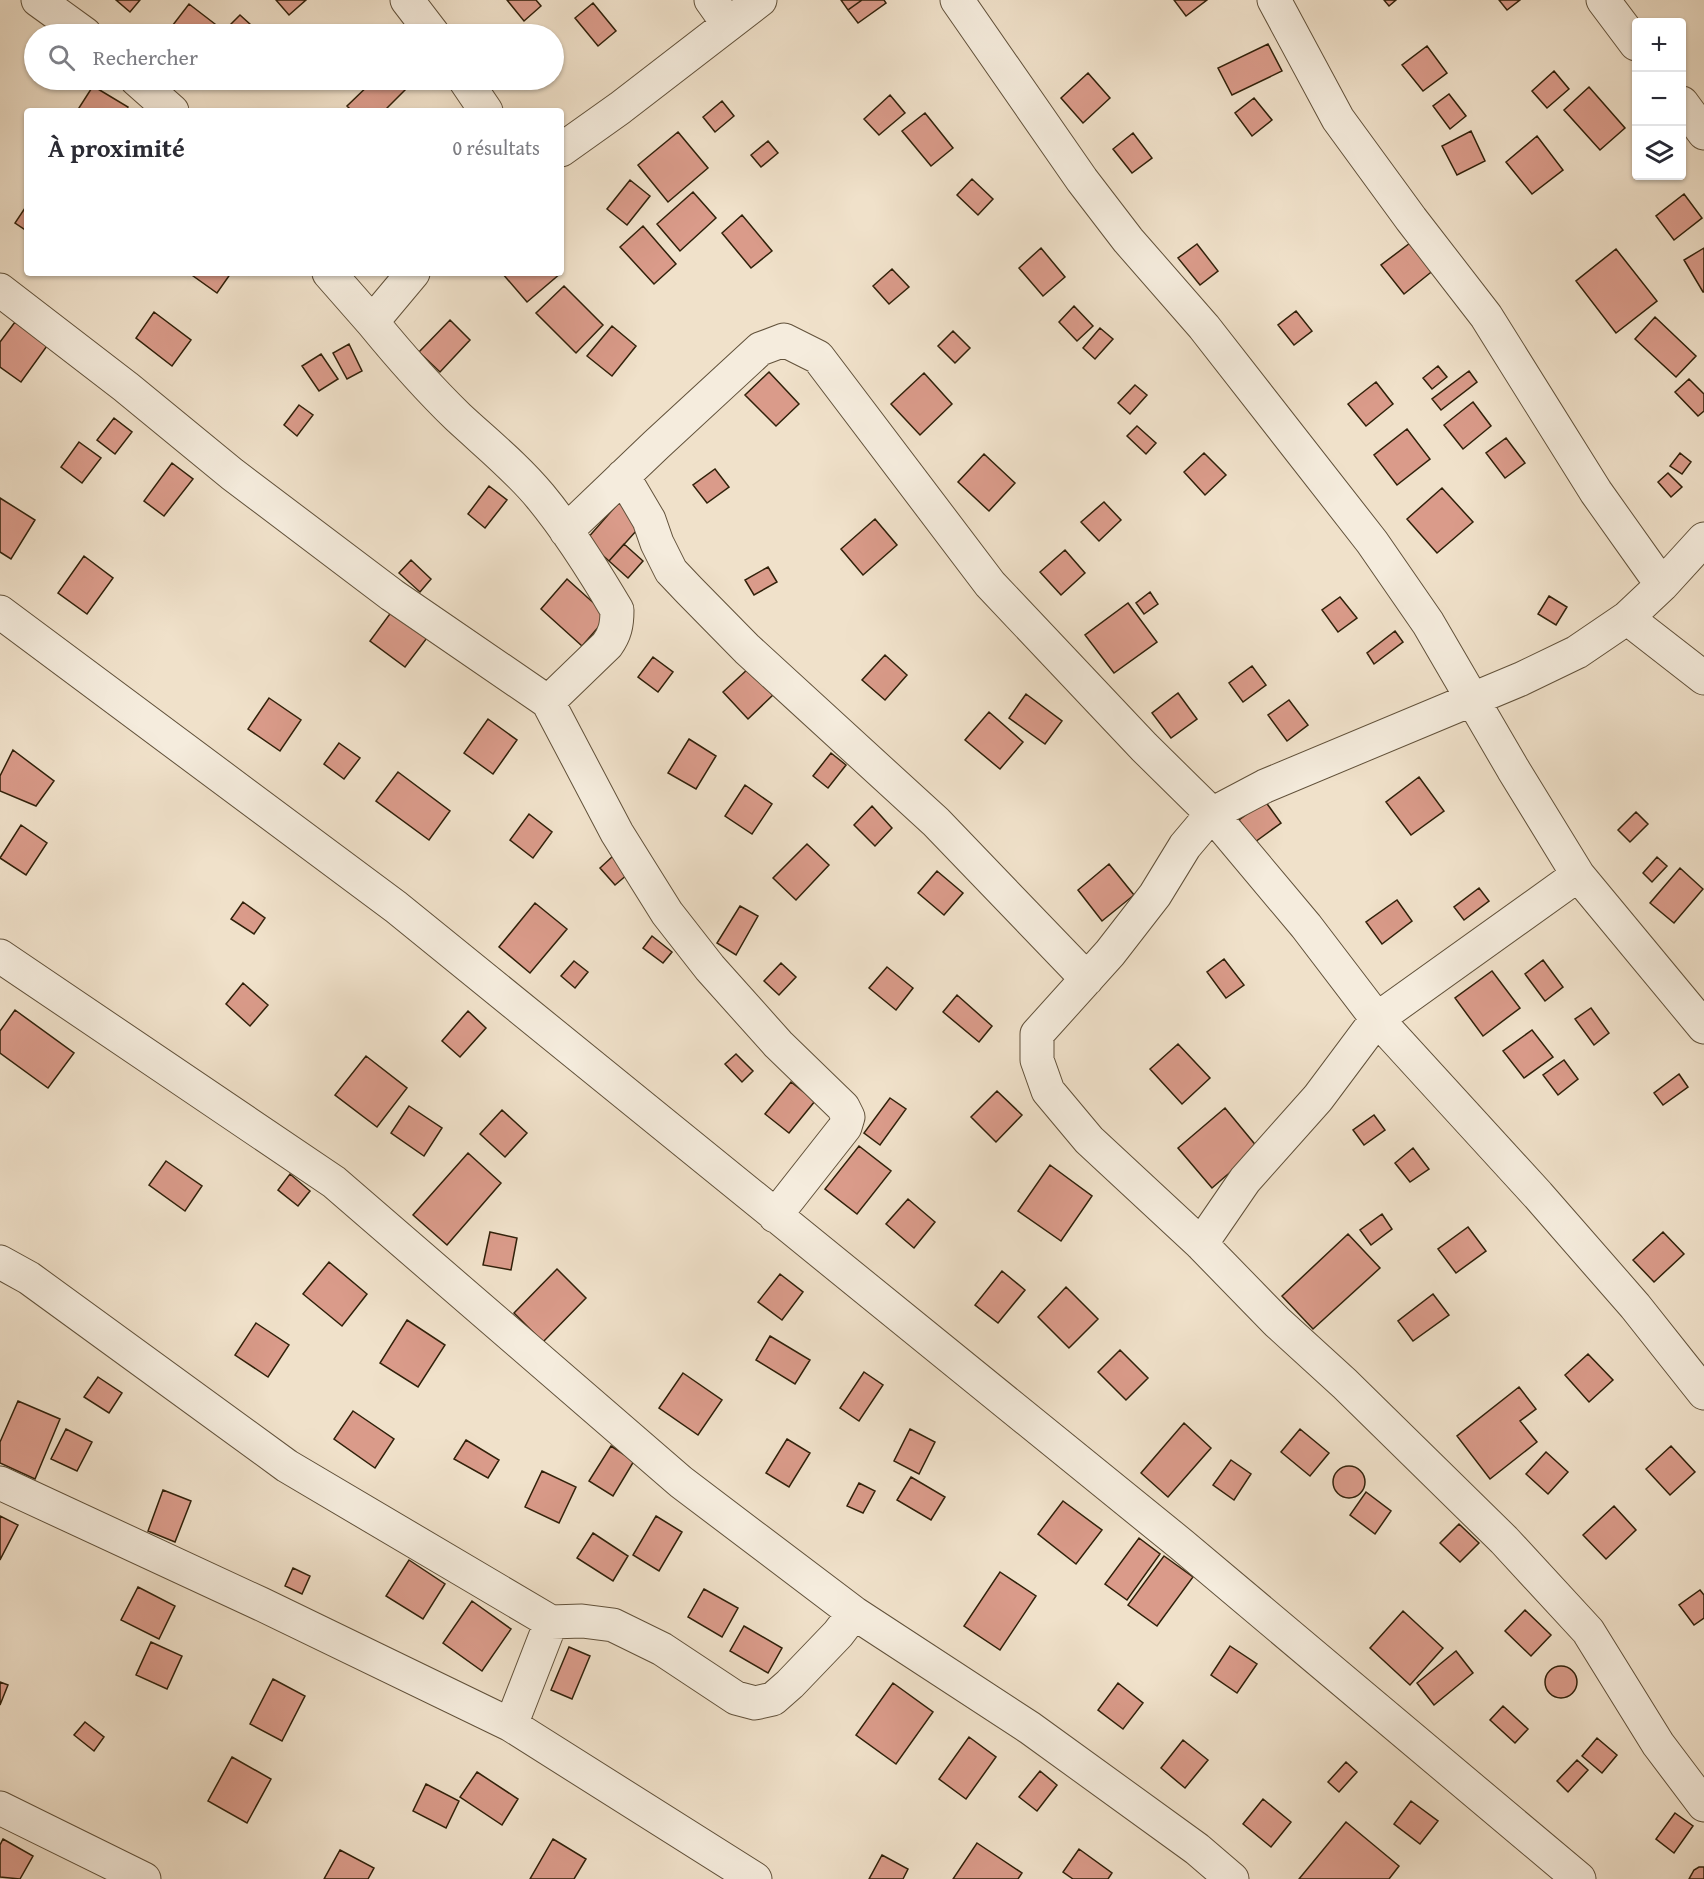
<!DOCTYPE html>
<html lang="fr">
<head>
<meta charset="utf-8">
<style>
	:root { --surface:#fff; --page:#f2f2f3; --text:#2b2b33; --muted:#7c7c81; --line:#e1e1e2 }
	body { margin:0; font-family:"Gentium Book Plus",serif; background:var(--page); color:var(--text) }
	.controls { position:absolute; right:18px; top:18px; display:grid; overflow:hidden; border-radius:6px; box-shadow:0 2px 4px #0004 }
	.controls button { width:54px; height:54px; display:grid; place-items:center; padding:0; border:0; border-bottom:2px solid var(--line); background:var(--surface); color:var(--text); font:30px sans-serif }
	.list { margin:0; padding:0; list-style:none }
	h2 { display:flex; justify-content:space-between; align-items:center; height:78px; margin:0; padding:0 24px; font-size:26px }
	h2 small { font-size:20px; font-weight:400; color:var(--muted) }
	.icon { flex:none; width:33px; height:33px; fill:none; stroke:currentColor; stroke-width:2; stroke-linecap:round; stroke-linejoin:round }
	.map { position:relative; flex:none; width:1704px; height:1879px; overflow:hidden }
	.search { position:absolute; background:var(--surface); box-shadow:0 2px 4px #0004; left:24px; top:24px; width:540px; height:66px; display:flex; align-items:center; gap:15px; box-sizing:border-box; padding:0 21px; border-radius:33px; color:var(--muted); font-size:22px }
	.panel { position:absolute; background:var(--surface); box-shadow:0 2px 4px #0004; left:24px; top:108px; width:540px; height:168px; border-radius:6px }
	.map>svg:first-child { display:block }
	.building { fill:#da9b8a; stroke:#31210a; stroke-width:1.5 }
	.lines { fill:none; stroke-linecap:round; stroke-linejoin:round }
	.street-casing { stroke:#61513a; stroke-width:35 }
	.street { stroke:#f5ecdd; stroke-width:33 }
</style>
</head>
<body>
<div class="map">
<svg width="1704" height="1879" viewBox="0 0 1704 1879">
	<rect width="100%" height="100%" fill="#f0e1ca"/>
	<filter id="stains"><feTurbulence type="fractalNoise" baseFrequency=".00333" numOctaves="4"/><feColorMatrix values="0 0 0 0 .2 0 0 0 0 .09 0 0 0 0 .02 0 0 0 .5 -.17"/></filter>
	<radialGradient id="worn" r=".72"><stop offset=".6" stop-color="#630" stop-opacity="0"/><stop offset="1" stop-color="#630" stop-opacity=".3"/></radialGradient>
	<path class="building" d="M116 0H140L130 12Z
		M276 0H306L289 15Z
		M507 0H536L541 6 524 21Z
		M841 0H862L848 10Z
		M862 0H884L886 3 858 23 848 10Z
		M1174 0H1207L1186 16Z
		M1384 0H1396L1389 6Z
		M1499 0H1520L1507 10Z
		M593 3 616 31 598 46 575 18Z
		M189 4 215 24 206 34H166Z
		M240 15 261 34H221Z
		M334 28 340 34H327Z
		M1268 44 1282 71 1232 95 1218 68Z
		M1427 46 1447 73 1423 91 1402 65Z
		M1554 71 1569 89 1547 108 1532 91Z
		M1088 73 1110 98 1083 123 1061 98Z
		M374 80H397L406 89 384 111H352L347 106Z
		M93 86 128 107 126 111H77Z
		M1589 87 1625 128 1600 150 1564 110Z
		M1449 94 1466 116 1450 129 1433 106Z
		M890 95 905 113 879 135 864 119Z
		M1254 98 1272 120 1252 136 1235 113Z
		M722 101 734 116 715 132 703 117Z
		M925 113 953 148 931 166 902 131Z
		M1471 131 1485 161 1457 175 1442 146Z
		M678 132 708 168 668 202 638 165Z
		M1133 133 1152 158 1132 173 1113 149Z
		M1537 136 1563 170 1532 194 1506 162Z
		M768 141 778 153 761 167 751 155Z
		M972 179 993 199 978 215 957 195Z
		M630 180 650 196 627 225 607 209Z
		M693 192 716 218 680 251 657 224Z
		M1684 194 1702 218 1674 240 1656 216Z
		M27 205V231L15 223Z
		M742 215 772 251 751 268 722 233Z
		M643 226 676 264 654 284 620 247Z
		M1418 237 1440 265 1404 294 1381 265Z
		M1197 244 1218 271 1200 285 1178 258Z
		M1041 248 1065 277 1043 296 1019 268Z
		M1704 248V292H1703L1684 260Z
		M1616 249 1657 301 1616 333 1576 281Z
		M892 269 909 287 889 304 873 286Z
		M189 273H231L217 293Z
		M502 273H561L527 302Z
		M564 286 603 325 576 353 536 313Z
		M1074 306 1093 326 1077 341 1059 322Z
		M1296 311 1312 331 1294 345 1278 325Z
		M154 312 191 340 172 366 136 338Z
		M1655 317 1696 356 1676 377 1635 339Z
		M450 320 470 340 440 372 419 352Z
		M15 322 47 346 21 382 0 367V342Z
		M612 326 636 346 612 376 587 356Z
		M1100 328 1113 339 1095 359 1083 348Z
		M953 331 970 348 955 363 938 346Z
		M349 344 362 371 347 379 333 353Z
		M321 354 338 379 319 391 302 366Z
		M1438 366 1447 377 1432 389 1423 378Z
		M1469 371 1477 382 1441 410 1432 399Z
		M769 372 799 404 776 426 745 395Z
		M924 373 952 404 920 435 891 404Z
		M1689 379 1704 394V411L1698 416 1675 392Z
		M1376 382 1393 404 1366 426 1348 404Z
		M1135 385 1147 395 1130 414 1118 403Z
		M1473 402 1491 426 1463 449 1444 425Z
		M299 405 313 415 297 436 284 425Z
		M114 418 132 432 115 454 97 440Z
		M1137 426 1156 443 1146 454 1127 436Z
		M1407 429 1430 459 1397 485 1374 455Z
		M1506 438 1525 463 1505 478 1486 453Z
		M79 442 101 458 82 483 61 467Z
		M1204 453 1226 475 1205 495 1184 472Z
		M1680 453 1691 462 1682 474 1670 466Z
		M984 454 1015 483 989 511 958 482Z
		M172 463 193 479 164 516 144 501Z
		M715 469 729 487 707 503 693 485Z
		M1668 473 1682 487 1671 497 1658 482Z
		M489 486 507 500 485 528 468 514Z
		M1442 488 1473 522 1437 553 1407 519Z
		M0 498 35 520 11 559 0 552Z
		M622 499 646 520 609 561 586 540Z
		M1104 502 1121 520 1099 541 1081 522Z
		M875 519 897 545 863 575 841 549Z
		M624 544 643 561 628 578 609 561Z
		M1065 550 1085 573 1061 595 1040 572Z
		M84 556 113 578 87 614 58 593Z
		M411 560 431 579 420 592 399 573Z
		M768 567 777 582 754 595 745 580Z
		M567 579 608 616 582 646 541 609Z
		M1150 592 1158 604 1144 614 1136 603Z
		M1549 596 1567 607 1556 625 1538 614Z
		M1340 597 1357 618 1338 632 1322 610Z
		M1128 603 1157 642 1114 673 1085 635Z
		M395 607 430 634 405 667 370 641Z
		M1395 631 1403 642 1374 664 1367 653Z
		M885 655 907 675 885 700 862 680Z
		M653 657 673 672 658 692 638 677Z
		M1252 666 1266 685 1243 702 1229 683Z
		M749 668 774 694 748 719 723 692Z
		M1178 693 1197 719 1171 738 1152 713Z
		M1026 694 1062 721 1045 744 1009 718Z
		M269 698 301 720 280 751 248 729Z
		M1289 700 1308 725 1287 741 1268 715Z
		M989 712 1023 742 1000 769 965 740Z
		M488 719 517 740 493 774 464 753Z
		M689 739 716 756 696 789 668 773Z
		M339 743 360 758 344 779 324 764Z
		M13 750 54 781 36 806 0 791V776Z
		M831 753 846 765 828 788 813 776Z
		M398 772 450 811 429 840 376 801Z
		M1419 777 1444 811 1411 835 1386 802Z
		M745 785 772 804 752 834 725 816Z
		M1265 801 1281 823 1255 842 1239 820Z
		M872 806 892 828 875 846 854 825Z
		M1636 812 1648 824 1630 842 1618 830Z
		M529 814 552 832 533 858 510 840Z
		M21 825 47 843 26 875 0 858Z
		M807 844 829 865 796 900 773 878Z
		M613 856 628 874 615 885 600 868Z
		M1657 857 1667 866 1652 882 1643 873Z
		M1109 864 1134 895 1102 921 1078 890Z
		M1680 868 1703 889 1674 923 1650 903Z
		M937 871 963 893 944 915 918 893Z
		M1479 888 1489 901 1464 920 1454 907Z
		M1397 900 1412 921 1382 944 1366 922Z
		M243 902 265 918 254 934 231 919Z
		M535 903 567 929 530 973 499 947Z
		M740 906 758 916 736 955 717 943Z
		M652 936 672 952 663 963 643 948Z
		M1224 959 1244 985 1226 998 1207 972Z
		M1543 960 1563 987 1545 1001 1525 974Z
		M574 961 588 972 575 988 561 976Z
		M781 963 796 977 779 995 764 981Z
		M887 967 913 988 896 1010 869 988Z
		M1492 971 1520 1008 1483 1036 1455 998Z
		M243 983 268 1005 250 1026 226 1004Z
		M957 995 992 1026 979 1042 943 1012Z
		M1591 1008 1609 1033 1594 1045 1575 1019Z
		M15 1010 74 1053 48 1088 0 1053V1031Z
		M468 1011 486 1028 460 1057 442 1041Z
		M1532 1030 1553 1057 1524 1078 1503 1051Z
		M1178 1044 1210 1078 1182 1104 1150 1069Z
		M736 1054 753 1071 742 1082 725 1064Z
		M366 1056 407 1088 377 1127 335 1095Z
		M1564 1060 1578 1079 1558 1095 1543 1075Z
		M1679 1074 1688 1087 1663 1105 1654 1093Z
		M791 1082 815 1101 789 1133 765 1114Z
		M997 1091 1022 1115 996 1142 971 1117Z
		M890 1098 906 1109 880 1145 864 1133Z
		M409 1106 442 1128 424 1156 391 1133Z
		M1225 1108 1258 1148 1212 1188 1178 1148Z
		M502 1110 527 1133 505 1157 480 1134Z
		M1374 1115 1385 1130 1364 1145 1353 1130Z
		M859 1146 891 1171 857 1214 825 1189Z
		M1413 1148 1429 1169 1410 1182 1395 1163Z
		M468 1153 501 1183 447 1245 413 1215Z
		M166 1161 202 1186 185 1211 149 1185Z
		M1050 1165 1092 1196 1061 1241 1018 1211Z
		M290 1174 310 1191 298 1206 278 1190Z
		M908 1199 935 1222 914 1248 886 1224Z
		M1382 1214 1392 1229 1371 1245 1360 1230Z
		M1468 1227 1486 1251 1456 1273 1438 1249Z
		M490 1232 517 1238 511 1270 483 1265Z
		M1663 1232 1684 1254 1654 1282 1633 1260Z
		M1348 1234 1380 1268 1313 1329 1282 1296Z
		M329 1262 367 1294 342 1326 303 1294Z
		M557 1269 586 1298 543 1342 514 1313Z
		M1002 1271 1025 1290 998 1323 975 1305Z
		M780 1274 803 1292 782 1320 758 1302Z
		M1066 1287 1098 1319 1069 1348 1038 1317Z
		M1433 1294 1449 1315 1413 1341 1398 1321Z
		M407 1320 445 1345 418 1387 380 1363Z
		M256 1323 289 1345 268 1377 235 1355Z
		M770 1336 810 1360 795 1384 756 1360Z
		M1120 1350 1148 1378 1126 1400 1098 1372Z
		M1588 1354 1613 1380 1589 1402 1565 1375Z
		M864 1372 883 1385 859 1421 840 1408Z
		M683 1373 722 1400 698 1435 659 1408Z
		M98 1377 122 1393 109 1413 84 1397Z
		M1519 1387 1536 1409 1520 1421 1537 1442 1490 1479 1457 1436Z
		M18 1401 60 1419 35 1479 0 1463V1442Z
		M353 1411 394 1439 375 1468 334 1439Z
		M1184 1423 1211 1448 1168 1497 1141 1473Z
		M66 1429 92 1442 77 1471 51 1459Z
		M910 1429 935 1442 919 1474 894 1461Z
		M1300 1429 1329 1453 1310 1476 1281 1452Z
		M787 1439 810 1453 789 1487 766 1473Z
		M466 1440 499 1460 488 1478 454 1459Z
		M611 1446 634 1461 613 1496 589 1481Z
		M1671 1446 1695 1472 1670 1495 1646 1469Z
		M1546 1452 1568 1472 1548 1494 1526 1474Z
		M1231 1460 1251 1474 1234 1500 1213 1485Z
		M1333 1482a16 16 0 1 1 32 0a16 16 0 1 1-32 0Z
		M542 1471 576 1487 559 1523 525 1507Z
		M911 1477 945 1497 931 1520 897 1500Z
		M859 1483 875 1491 863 1513 847 1506Z
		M163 1490 191 1501 175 1542 148 1531Z
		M1366 1492 1391 1511 1375 1534 1350 1515Z
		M1063 1501 1102 1530 1076 1564 1038 1534Z
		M1614 1506 1636 1530 1606 1559 1583 1535Z
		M0 1516 18 1525 0 1560Z
		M656 1516 682 1532 659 1571 633 1555Z
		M1459 1524 1479 1543 1460 1562 1440 1543Z
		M593 1533 628 1556 613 1581 577 1558Z
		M1139 1538 1160 1554 1127 1600 1105 1584Z
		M1164 1556 1193 1577 1157 1626 1128 1605Z
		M409 1560 445 1584 423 1619 386 1596Z
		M293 1568 310 1576 302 1594 285 1586Z
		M1000 1572 1036 1596 1000 1650 964 1626Z
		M138 1587 175 1606 159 1639 121 1620Z
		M704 1589 738 1608 722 1637 688 1617Z
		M1700 1590 1704 1595V1618L1694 1625 1679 1605Z
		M472 1601 511 1629 482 1671 443 1643Z
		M1525 1610 1551 1635 1531 1656 1505 1631Z
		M1403 1611 1443 1648 1410 1685 1370 1648Z
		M744 1626 782 1648 768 1673 730 1651Z
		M151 1642 182 1656 167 1689 136 1675Z
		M1230 1646 1257 1664 1237 1693 1211 1675Z
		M569 1647 590 1656 572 1699 551 1690Z
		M1456 1651 1473 1673 1434 1705 1417 1683Z
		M1545 1682a16 16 0 1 1 32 0a16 16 0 1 1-32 0Z
		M273 1679 305 1696 282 1741 250 1724Z
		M0 1682 8 1685 0 1705Z
		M893 1683 933 1712 896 1764 856 1735Z
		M1118 1683 1143 1703 1123 1729 1098 1710Z
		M1503 1706 1528 1729 1515 1743 1490 1720Z
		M85 1722 104 1737 94 1751 74 1735Z
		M969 1737 996 1757 966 1799 939 1779Z
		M1597 1738 1617 1755 1602 1773 1582 1756Z
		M1183 1740 1208 1760 1185 1788 1161 1768Z
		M232 1757 271 1779 247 1823 208 1801Z
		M1577 1760 1588 1770 1568 1792 1557 1781Z
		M1346 1762 1357 1772 1339 1792 1328 1782Z
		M1040 1771 1057 1785 1037 1811 1019 1797Z
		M477 1772 518 1799 502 1825 460 1797Z
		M426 1784 459 1801 446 1828 413 1811Z
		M1263 1799 1291 1822 1271 1847 1243 1824Z
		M1411 1801 1438 1821 1420 1844 1394 1824Z
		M1675 1813 1693 1826 1674 1853 1656 1839Z
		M1346 1822 1399 1866 1389 1879H1299Z
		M3 1839 33 1856 20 1879 0 1877V1845Z
		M553 1839 586 1859 574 1879H530Z
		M977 1843 1022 1873 1018 1879H953Z
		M1079 1849 1112 1873 1108 1879H1073L1063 1872Z
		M340 1850 374 1868 368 1879H324Z
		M882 1855 908 1869 903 1879H869Z
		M1699 1867H1704V1879H1689L1694 1870Z"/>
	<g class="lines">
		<g class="street-casing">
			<path id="street" d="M38 0 85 34
				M407 0 433 34
				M711 0 728 24
				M957 0 1082 180 1128 240 1204 327 1372 542 1428 623 1513 769 1578 875 1704 1027
				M1274 0 1338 119 1411 219 1486 316 1596 492 1662 585
				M1603 0 1636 44
				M137 80 172 111
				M465 80 486 111
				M1682 103 1704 133
				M561 150 620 108 760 0
				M329 273 372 322
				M413 273 372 322C399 355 427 387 458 417 486 443 516 467 540 496 569 531 594 571 617 610 617 625 615 634 607 645L548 702
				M0 290 126 387 232 474 392 595 548 702 617 833 667 913 710 968 778 1044 843 1107 848 1117 845 1127 775 1216
				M623 476 649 520 657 543 671 571 689 590 747 649 936 822 1087 979
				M566 531 656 445 760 349 784 340 818 357 990 584 1144 747 1212 814 1306 926 1377 1019 1538 1195 1635 1306 1704 1393
				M1704 539 1662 585 1627 618 1577 652 1521 679 1265 786 1212 814 1185 846 1155 895 1110 953 1037 1034V1060L1048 1091 1089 1140 1201 1244 1277 1322 1345 1384 1504 1540 1588 1631 1658 1744 1704 1805
				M0 612 396 907 1182 1545 1579 1879
				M1627 618 1704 678
				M0 956 334 1182 681 1482 854 1613 1030 1728 1197 1849 1232 1879
				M1201 1244 1245 1180 1318 1098 1377 1019 1578 875
				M0 1262 29 1278 287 1466 551 1622 582 1621 613 1625 662 1649 736 1698 755 1703 773 1699 790 1684 838 1634 854 1613
				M0 1483 261 1604 511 1725 755 1879
				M511 1725 551 1622
				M0 1808 144 1879"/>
		</g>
		<use href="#street" class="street"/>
	</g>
	<rect width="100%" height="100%" filter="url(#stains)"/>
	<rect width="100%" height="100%" fill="url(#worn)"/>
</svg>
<div class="controls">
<button>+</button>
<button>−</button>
<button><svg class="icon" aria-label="layers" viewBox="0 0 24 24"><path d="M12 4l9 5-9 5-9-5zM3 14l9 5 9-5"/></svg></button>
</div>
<div class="search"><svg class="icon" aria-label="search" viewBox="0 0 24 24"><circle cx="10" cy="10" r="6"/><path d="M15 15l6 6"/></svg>Rechercher</div>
<section class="panel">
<h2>À proximité<small>0 résultats</small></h2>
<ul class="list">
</ul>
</section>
</div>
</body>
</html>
